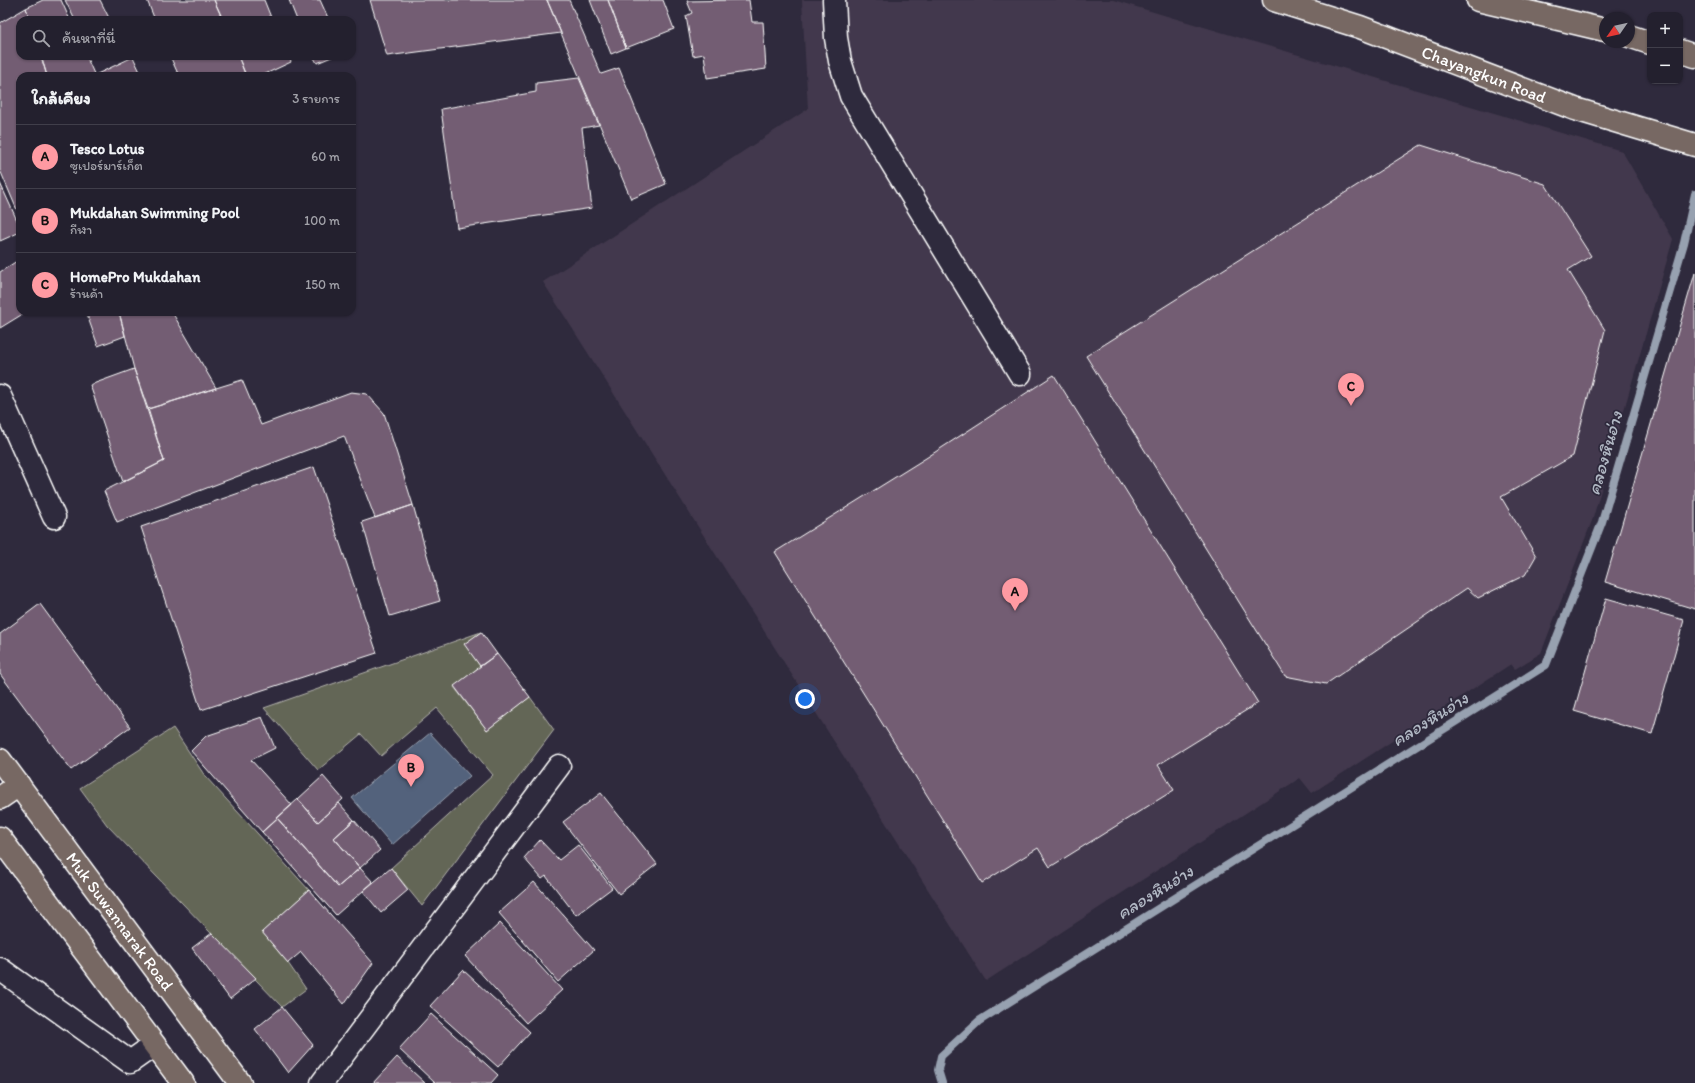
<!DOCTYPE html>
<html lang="th">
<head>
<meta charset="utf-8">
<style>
	:root { --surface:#23202e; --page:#2f2d3a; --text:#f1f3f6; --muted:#a3a3aa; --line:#403e4a; --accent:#ff9aa2 }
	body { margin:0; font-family:Itim,"Playpen Sans Thai",sans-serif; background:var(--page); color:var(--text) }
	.controls { position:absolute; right:12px; top:12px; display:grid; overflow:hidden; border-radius:8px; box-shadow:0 1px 3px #0004 }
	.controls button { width:36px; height:36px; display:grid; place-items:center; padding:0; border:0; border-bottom:1px solid var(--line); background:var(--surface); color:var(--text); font:20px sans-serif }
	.compass { position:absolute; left:1599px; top:12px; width:36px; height:36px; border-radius:50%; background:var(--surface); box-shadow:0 1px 3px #0004; rotate:236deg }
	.you { position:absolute; left:805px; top:699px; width:14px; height:14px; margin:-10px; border:3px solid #fff; border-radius:50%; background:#1a73e8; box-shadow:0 0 0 6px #1a73e833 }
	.badge { display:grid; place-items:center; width:26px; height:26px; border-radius:50%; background:var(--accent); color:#111; font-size:13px; font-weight:700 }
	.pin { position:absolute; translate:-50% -33px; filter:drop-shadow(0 1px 2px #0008) }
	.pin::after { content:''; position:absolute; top:21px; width:14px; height:12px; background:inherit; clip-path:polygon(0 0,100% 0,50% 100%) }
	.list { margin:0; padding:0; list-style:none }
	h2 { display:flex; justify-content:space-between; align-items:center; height:52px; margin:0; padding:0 16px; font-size:17px }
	h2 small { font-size:13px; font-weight:400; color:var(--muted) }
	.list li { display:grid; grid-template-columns:26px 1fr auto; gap:12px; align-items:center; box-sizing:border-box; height:64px; padding:0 16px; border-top:1px solid var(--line) }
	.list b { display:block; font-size:15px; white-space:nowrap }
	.list p { margin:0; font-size:13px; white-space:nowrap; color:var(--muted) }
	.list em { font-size:13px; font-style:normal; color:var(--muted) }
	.icon { flex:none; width:22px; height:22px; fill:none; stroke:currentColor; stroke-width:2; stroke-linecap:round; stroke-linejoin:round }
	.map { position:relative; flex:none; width:1695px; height:1083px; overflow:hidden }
	.search { position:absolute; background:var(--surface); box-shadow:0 1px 3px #0004; left:16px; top:16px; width:340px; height:44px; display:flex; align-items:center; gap:10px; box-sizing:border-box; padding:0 14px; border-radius:12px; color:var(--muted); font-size:15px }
	.panel { position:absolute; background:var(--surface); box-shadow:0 1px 3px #0004; left:16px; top:72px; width:340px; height:244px; border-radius:12px }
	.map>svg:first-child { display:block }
	.built { fill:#43394d }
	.green { fill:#646657; stroke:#b2b2ab }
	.water { fill:#52627c; stroke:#97a1b0 }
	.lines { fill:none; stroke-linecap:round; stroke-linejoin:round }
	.stream { stroke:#97a1b0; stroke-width:8 }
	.building { fill:#735d73; stroke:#fff }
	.minor-casing { stroke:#fff; stroke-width:25 }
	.major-casing { stroke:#fff; stroke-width:25 }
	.minor { stroke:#2f2a3d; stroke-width:22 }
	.major { stroke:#776864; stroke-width:22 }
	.labels { text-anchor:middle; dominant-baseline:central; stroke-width:3.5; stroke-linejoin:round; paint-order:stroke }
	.street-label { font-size:17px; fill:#fff; stroke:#2f2a3d }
	.water-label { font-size:18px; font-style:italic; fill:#b1b8c4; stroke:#2f2a3d }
</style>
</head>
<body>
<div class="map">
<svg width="1695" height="1083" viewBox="0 0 1695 1083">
	<rect width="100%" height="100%" fill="#2f2a3d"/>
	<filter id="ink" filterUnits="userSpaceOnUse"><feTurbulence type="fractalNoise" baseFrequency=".025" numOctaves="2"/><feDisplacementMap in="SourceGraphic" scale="8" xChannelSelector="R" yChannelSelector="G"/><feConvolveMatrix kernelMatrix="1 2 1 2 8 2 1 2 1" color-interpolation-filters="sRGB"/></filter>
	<g filter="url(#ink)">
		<path class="built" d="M802 0H1113L1622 151 1673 239 1593 518 1541 653 1515 669 1511 664 1312 793 1300 778 986 981 543 282 808 109Z"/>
		<path class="green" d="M481 632 465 644 480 666 454 687 487 730 530 697 554 730 422 906 391 868 493 775 437 708 381 756 361 734 318 770 264 708Z
			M173 728 205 776 309 890 262 932 288 963 306 989 282 1007 107 825 80 788Z"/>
		<path class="water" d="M430 733 470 776 392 845 352 798Z"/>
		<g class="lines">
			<path class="stream" d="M942 1083 938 1070 941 1056 979 1021 1546 665 1602 522 1684 243 1695 194"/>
		</g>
		<path class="building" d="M43 0H61L70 20H30L26 8Z
			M65 0H100L110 20H75Z
			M147 0H214L223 20H155Z
			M214 0H264L272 20H223Z
			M289 0H320L329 20H297Z
			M370 0H547L561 33 387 56Z
			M547 0H569L601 74 619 68 666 184 631 199Z
			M590 0H608L626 48 611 54Z
			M608 0H663L674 29 626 48Z
			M749 0 752 22H763L766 69 707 78 704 54 693 56 686 16 692 13 687 1Z
			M26 8 30 20H20V56H41L47 76H20V217L0 170V23Z
			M41 56H86L95 76H47Z
			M170 56H238L246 76H179Z
			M238 56H288L291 62 261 76H246Z
			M313 56H334L317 63Z
			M133 57 142 76H95V75Z
			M579 78 599 125 582 128 592 208 457 228 441 109 536 92V83Z
			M1421 145 1545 184 1591 256 1568 270 1605 330 1573 456 1501 497 1536 556 1525 575 1478 598 1467 588 1326 684 1285 676 1086 356Z
			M0 183 20 227V232L0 241Z
			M20 259V312H26L0 328V272Z
			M1695 273V609L1605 582Z
			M86 312H119L125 336 98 346Z
			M119 312H172L216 388 148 409 134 369Z
			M134 369 164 461 123 482 90 385Z
			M1054 375 1258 703 1158 765 1174 790 1050 867 1038 848 982 883 775 552 926 458Z
			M242 380 261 425 351 392 367 394 384 413 413 505 375 518 344 436 117 522 104 491 164 461 148 409Z
			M314 467 377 653 201 710 141 527Z
			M413 505 440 601 390 616 362 522Z
			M1606 598 1684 620 1652 734 1574 711Z
			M40 604 130 727 71 770 0 674V634Z
			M481 632 497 654 480 666 464 644Z
			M497 654 530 697 487 730 454 686Z
			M262 717 275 748 251 760 292 805 262 832 191 751 206 736Z
			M323 776 343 799 318 822 298 799Z
			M601 793 657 864 619 894 563 822Z
			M298 799 318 822 339 803 354 820 334 838 360 868 338 887 277 818Z
			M277 818 338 887 360 868 373 882 336 915 262 832Z
			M354 820 380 850 360 868 334 838Z
			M540 840 559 860 578 845 612 888 576 915 546 876 542 879 524 858Z
			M391 868 408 890 381 913 363 891Z
			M534 882 594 950 558 982 499 913Z
			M309 890 373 963 344 1004 301 952 288 963 262 932Z
			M500 923 562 990 526 1023 465 956Z
			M212 933 256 978 230 999 192 948Z
			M463 970 530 1032 498 1067 430 1006Z
			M282 1007 313 1045 288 1073 255 1029Z
			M431 1014 498 1075 491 1083H435L399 1049Z
			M397 1057 425 1083H373Z"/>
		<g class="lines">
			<g class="minor-casing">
				<path id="minor" d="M834 0 836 38 840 61 851 96 1020 374
					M0 396 54 517
					M0 969 130 1062 154 1045
					M322 1083 559 766"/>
			</g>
			<g class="major-casing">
				<g id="major">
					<path id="s1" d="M1274 0 1360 27 1575 109 1695 145"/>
					<path d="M1478 0 1605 30"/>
					<path d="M1629 36 1650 43"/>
					<path d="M1680 51 1695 56"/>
					<path id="s2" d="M0 760 240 1083"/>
					<path d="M0 798 19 785"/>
					<path d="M0 838 183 1083"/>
				</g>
			</g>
			<use href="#minor" class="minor"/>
			<use href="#major" class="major"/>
		</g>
	</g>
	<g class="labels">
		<g class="street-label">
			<text stroke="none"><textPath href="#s1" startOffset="223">Chayangkun Road</textPath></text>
			<text stroke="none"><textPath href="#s2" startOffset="201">Muk Suwannarak Road</textPath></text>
		</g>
		<g class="water-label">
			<text transform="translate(1605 453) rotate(-74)">คลองหินอ่าง</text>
			<text transform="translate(1430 719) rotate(-32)">คลองหินอ่าง</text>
			<text transform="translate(1155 892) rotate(-32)">คลองหินอ่าง</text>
		</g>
	</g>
</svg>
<div class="controls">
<button>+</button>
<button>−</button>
</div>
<svg class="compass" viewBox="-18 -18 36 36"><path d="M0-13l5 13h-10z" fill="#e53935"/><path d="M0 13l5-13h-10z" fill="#a3a3aa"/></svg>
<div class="you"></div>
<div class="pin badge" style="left:1015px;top:611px">A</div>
<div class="pin badge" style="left:411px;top:787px">B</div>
<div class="pin badge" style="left:1351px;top:406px">C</div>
<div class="search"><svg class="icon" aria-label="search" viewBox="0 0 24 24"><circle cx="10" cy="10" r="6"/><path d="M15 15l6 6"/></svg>ค้นหาที่นี่</div>
<section class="panel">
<h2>ใกล้เคียง<small>3 รายการ</small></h2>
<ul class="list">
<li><span class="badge">A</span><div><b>Tesco Lotus</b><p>ซูเปอร์มาร์เก็ต</p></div><em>60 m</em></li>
<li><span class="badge">B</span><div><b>Mukdahan Swimming Pool</b><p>กีฬา</p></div><em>100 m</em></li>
<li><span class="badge">C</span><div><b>HomePro Mukdahan</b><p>ร้านค้า</p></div><em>150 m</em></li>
</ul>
</section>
</div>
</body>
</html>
